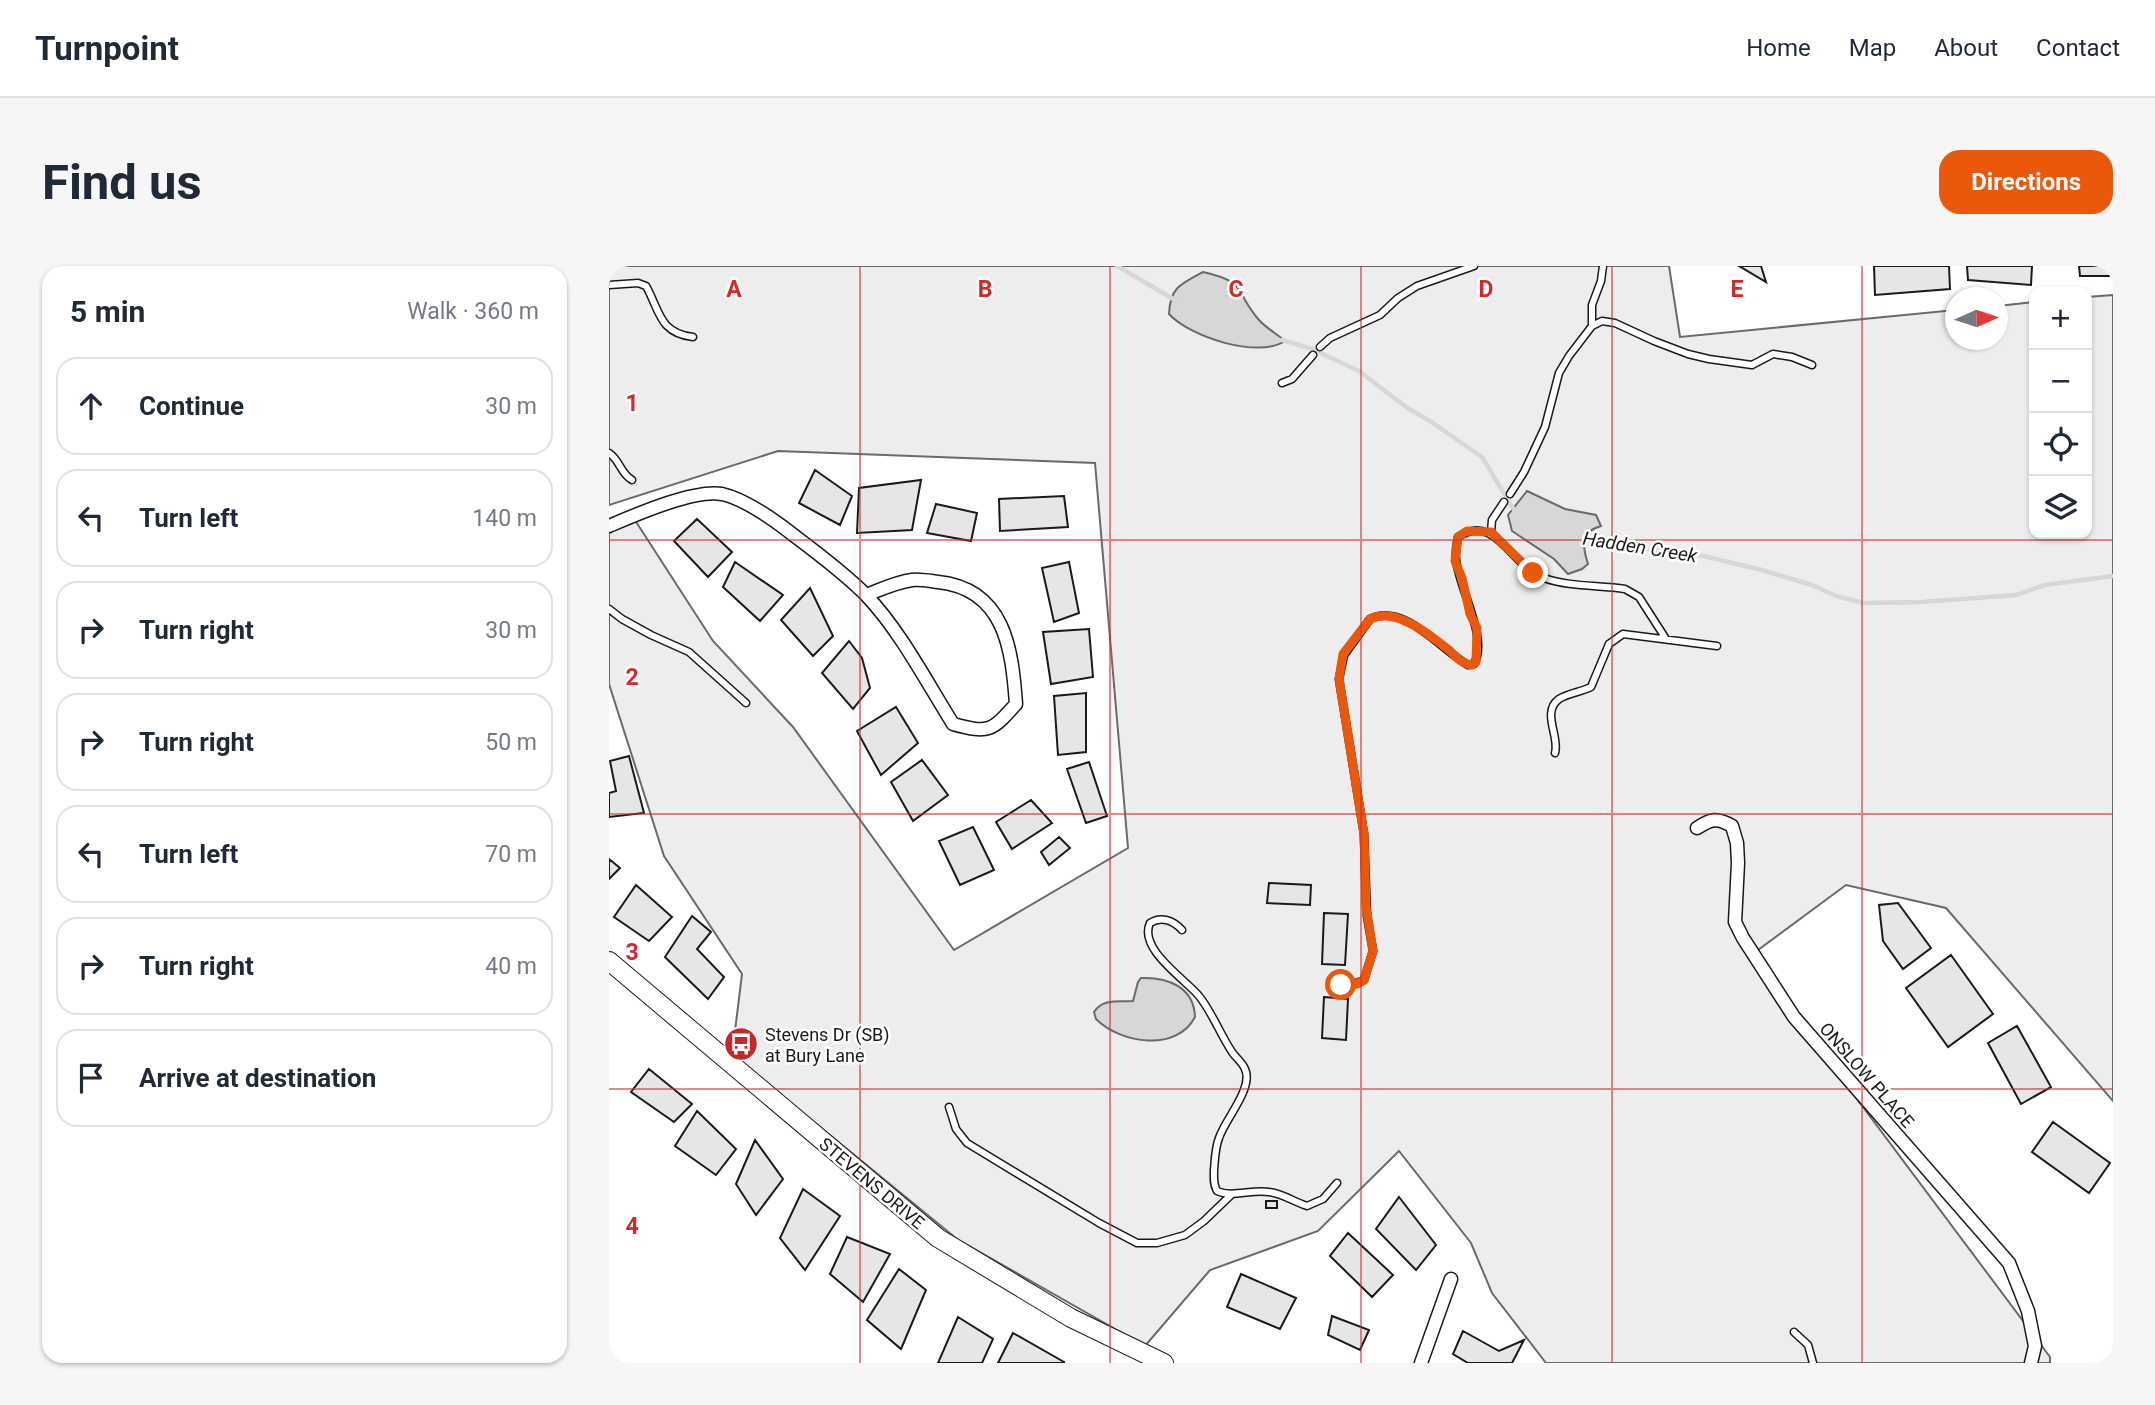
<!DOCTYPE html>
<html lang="en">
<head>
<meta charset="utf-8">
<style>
	:root { --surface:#fff; --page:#f6f6f7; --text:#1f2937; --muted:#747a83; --line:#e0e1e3; --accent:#ea580c }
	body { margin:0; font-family:Roboto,sans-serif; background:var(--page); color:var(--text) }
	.controls { position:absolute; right:21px; top:21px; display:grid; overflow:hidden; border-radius:14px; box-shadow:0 2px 5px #0004 }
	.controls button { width:63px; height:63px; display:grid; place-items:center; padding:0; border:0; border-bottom:2px solid var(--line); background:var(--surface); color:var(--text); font:35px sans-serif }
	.compass { position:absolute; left:1336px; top:21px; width:63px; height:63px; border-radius:50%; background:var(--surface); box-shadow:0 2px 5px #0004; rotate:87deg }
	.stop { position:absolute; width:21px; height:21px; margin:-16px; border:5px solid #ea580c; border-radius:50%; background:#fff }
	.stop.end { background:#ea580c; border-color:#fff; box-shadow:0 2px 7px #0008 }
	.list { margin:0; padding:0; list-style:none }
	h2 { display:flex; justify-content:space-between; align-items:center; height:91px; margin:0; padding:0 28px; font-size:30px }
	h2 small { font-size:23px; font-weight:400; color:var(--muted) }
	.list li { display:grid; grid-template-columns:46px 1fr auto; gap:21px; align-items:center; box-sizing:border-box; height:98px; margin:0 14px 14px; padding:0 14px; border:2px solid var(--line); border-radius:21px }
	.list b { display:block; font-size:26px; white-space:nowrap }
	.list em { font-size:23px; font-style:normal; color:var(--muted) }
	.icon { flex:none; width:38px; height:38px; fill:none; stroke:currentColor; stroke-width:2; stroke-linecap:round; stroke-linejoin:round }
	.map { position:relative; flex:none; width:1504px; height:1097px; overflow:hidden; border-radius:21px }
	header { display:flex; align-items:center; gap:42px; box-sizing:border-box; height:98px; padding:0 35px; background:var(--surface); border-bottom:2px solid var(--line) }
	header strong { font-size:33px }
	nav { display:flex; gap:38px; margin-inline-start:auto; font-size:24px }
	.intro { display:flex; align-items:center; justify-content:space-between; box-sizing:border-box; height:168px; padding:0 42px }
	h1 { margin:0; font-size:49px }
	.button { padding:18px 32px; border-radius:21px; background:var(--accent); color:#fff; font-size:24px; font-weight:700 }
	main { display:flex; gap:42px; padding:0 42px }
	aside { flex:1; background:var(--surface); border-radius:21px; box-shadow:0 2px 5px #0004 }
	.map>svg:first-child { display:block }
	.built { fill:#ededed; stroke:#6a6a6a; stroke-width:2 }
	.water { fill:#d7d7d7; stroke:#6a6a6a; stroke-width:2 }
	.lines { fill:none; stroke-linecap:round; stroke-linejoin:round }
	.stream { stroke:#d7d7d7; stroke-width:4.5 }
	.building { fill:#e6e6e6; stroke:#1a1a1a; stroke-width:2 }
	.lane-casing { stroke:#1a1a1a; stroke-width:9 }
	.street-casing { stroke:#1a1a1a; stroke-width:15 }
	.secondary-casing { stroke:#1a1a1a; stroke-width:20 }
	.lane { stroke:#fff; stroke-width:6 }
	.street { stroke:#fff; stroke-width:12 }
	.secondary { stroke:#fff; stroke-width:18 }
	.route { stroke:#ea580c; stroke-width:9 }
	.grid { fill:none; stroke:#d62828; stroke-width:2; stroke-opacity:0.55 }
	.labels { text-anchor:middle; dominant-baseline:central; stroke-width:5; stroke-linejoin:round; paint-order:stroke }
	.poi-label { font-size:18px; fill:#1a1a1a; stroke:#fff; text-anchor:start }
	.street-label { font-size:18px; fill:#1a1a1a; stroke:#fff }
	.water-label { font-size:19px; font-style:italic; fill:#1a1a1a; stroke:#fff }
	.grid-label { font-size:23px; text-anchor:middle; font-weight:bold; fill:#d62828; stroke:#fff; stroke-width:5; stroke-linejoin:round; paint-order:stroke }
</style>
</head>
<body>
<header>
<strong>Turnpoint</strong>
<nav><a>Home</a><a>Map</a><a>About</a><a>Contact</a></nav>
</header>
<div class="intro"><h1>Find us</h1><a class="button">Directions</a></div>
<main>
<aside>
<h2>5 min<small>Walk · 360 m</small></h2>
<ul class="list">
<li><svg class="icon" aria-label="ahead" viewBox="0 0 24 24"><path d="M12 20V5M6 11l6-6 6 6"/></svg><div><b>Continue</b></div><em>30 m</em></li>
<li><svg class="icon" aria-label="left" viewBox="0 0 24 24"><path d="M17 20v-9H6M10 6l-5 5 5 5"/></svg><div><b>Turn left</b></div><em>140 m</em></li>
<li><svg class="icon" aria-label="right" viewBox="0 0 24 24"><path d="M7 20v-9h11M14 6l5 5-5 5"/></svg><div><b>Turn right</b></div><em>30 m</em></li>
<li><svg class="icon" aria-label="right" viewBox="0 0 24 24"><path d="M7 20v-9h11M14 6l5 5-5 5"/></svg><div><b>Turn right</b></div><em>50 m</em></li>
<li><svg class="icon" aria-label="left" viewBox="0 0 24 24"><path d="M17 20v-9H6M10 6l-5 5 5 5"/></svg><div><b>Turn left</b></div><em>70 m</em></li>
<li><svg class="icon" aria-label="right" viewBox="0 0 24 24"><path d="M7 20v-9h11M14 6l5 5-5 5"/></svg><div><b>Turn right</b></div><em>40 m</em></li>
<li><svg class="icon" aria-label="arrive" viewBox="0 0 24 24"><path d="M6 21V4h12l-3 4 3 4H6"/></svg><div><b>Arrive at destination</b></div></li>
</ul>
</aside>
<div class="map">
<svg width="1504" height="1097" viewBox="0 0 1504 1097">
	<rect width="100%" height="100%" fill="#fff"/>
	<path class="built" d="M0 0H1060L1071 71 1346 44V74H1388L1389 40 1425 36V268H1478V31L1504 29V835L1337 642 1237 619 1141 690 1441 1091V1097H937L883 1027 862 977 790 885 709 965 601 1004 536 1080 348 973 123 789 133 708 55 590 0 418V260L22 248 104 375 184 461 345 684 519 582 486 197 169 185 0 239Z"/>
	<path class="water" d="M594 6C639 16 625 25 650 54 657 62 668 68 676 75 649 93 581 71 560 48 561 22 571 18 594 6Z
		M918 225 956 243 987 249 992 260C971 266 973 279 979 298L973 303 959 308 945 293 903 265 899 249Z
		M532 712C559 711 585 721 586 751 568 786 512 778 487 753L485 746C494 732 510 736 524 735L529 716Z"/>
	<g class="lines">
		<path class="stream" d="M508 0 566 34
			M673 74 703 83 750 105 797 141 821 155 873 191 905 244
			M970 273 980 277 1086 288 1153 304 1203 319 1227 330 1255 337 1313 336 1407 329 1436 319 1504 310"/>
	</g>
	<path class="building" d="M1130 0H1152L1157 16Z
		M1265 0H1340L1341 23 1266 29Z
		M1358 0H1423L1422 19 1359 14Z
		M1470 0H1504V10H1471Z
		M206 204 243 230 231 259 190 237Z
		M312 214 303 264 248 267 250 222Z
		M455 230 459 261 391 265 390 233Z
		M327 238 368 247 362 275 318 267Z
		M88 253 123 286 99 311 65 275Z
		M126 296 174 329 151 355 114 321Z
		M460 296 470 347 445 356 433 302Z
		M201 322 224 370 204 390 172 354Z
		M480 363 484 411 442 418 434 366Z
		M240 375 253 392 261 422 244 443 213 407Z
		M477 427V486L449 489 445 430Z
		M287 441 309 477 272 509 248 465Z
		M20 490 35 547 0 551V527L7 525 1 495Z
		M313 494 339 529 304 555 282 516Z
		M480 496 498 550 477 557 458 503Z
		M422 534 443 557 403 583 387 556Z
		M364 561 385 604 351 619 330 575Z
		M450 571 461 582 440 599 432 586Z
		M0 593 11 602 0 613Z
		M660 617 702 619 701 639 658 637Z
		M27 619 63 651 40 675 5 651Z
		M1289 637 1322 682 1294 703 1274 675 1270 639Z
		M715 647 739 648 736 699 713 698Z
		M83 650 102 666 88 683 115 711 99 733 56 691Z
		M1342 689 1384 748 1339 781 1297 722Z
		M715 731 739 733 737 774 713 772Z
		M1408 760 1442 821 1412 838 1379 777Z
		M40 803 83 838 65 856 22 826Z
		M88 845 127 883 107 909 66 880Z
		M1444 856 1501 897 1480 927 1423 886Z
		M146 874 174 913 147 949 127 918Z
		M194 923 231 950 196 1004 171 972Z
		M790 931 827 979 807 1004 767 963Z
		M657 935H668V942H657Z
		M739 967 784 1009 763 1031 721 990Z
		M238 971 281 988 254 1036 221 1008Z
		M290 1003 317 1024 292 1083 258 1054Z
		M632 1008 687 1032 671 1063 618 1041Z
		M723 1050 760 1064 751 1084 719 1069Z
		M349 1051 384 1073 373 1097H329Z
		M854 1065 890 1085 915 1074 903 1097H859L844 1088Z
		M404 1067 455 1096V1097H389Z"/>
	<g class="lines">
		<g class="lane-casing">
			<path id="lane" d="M0 19 29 17 37 20C51 45 50 67 84 71
				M983 60 993 55 1006 57 1045 75 1079 88 1100 93 1143 99 1164 88 1183 91 1203 99
				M711 81 721 72 771 49 789 32 808 20 865 0
				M673 117 683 113 704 89
				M0 187C11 194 11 207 23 214
				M901 228 915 206 936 161 950 107 960 90 983 60V39L992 15 994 0
				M882 266 883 254 895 236
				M0 343 13 353 42 369 80 386 137 437
				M946 487C951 471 932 446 950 433 959 427 972 426 982 421L1000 378 1014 368 1108 380
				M573 664C564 654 552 650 541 657 529 683 576 713 590 730 603 746 611 768 623 786 627 792 633 796 636 803 645 822 616 853 610 872 606 882 606 893 605 904 605 912 604 918 608 925 623 932 643 923 660 926 675 928 685 936 698 940L714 933 728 917
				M732 719 748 717 755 714 764 685 758 650 755 568 730 413 735 389 761 353C795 336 832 384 859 399L865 398C880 372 849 321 847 293 846 285 848 278 849 271 887 246 901 300 935 312 960 321 990 319 1016 323L1030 331 1057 373
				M340 841 347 863 358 877 490 957 528 977H548L576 969 595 955 622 929
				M1185 1066 1199 1079 1204 1097"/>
		</g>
		<g class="street-casing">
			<path id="street" d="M0 260C26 249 85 223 113 228 136 233 168 256 187 271 211 289 236 308 257 329 292 366 317 415 344 458 380 468 383 465 407 438 403 383 396 323 329 316 321 315 311 313 303 314 287 316 271 324 257 329
				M1088 562C1102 553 1108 551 1123 560L1128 577 1129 597 1126 656 1134 672 1185 751 1400 997 1419 1045 1426 1080 1422 1097
				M812 1097 842 1013"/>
		</g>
		<g class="secondary-casing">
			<path id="secondary" d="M0 695 329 972 462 1052 555 1097"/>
		</g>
		<use href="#lane" class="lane"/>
		<use href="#street" class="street"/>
		<use href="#secondary" class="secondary"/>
	</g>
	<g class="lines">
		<path class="route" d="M732 719 748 718 755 714 764 685 757 640 755 568 730 413 734 388 761 353C785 340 821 369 840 384 847 391 853 398 863 399L867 396 868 362 861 348 853 312 846 295 849 271 858 265 882 266 924 307"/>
	</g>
	<path class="grid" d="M251 0V1097M501 0V1097M752 0V1097M1003 0V1097M1253 0V1097M0 274H1504M0 548H1504M0 823H1504"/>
	<defs>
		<g id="bus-disc" transform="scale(1.75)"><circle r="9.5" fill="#c62828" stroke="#fff"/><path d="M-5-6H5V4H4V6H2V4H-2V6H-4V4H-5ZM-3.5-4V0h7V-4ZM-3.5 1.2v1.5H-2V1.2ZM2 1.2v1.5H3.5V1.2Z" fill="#fff"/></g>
	</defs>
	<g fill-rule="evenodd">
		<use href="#bus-disc" x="132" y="778"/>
	</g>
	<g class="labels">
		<g class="poi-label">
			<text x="156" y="768">Stevens Dr (SB)<tspan x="156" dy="21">at Bury Lane</tspan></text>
		</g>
		<g class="street-label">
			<text transform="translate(1258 809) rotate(49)">ONSLOW PLACE</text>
			<text transform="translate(263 917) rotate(40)">STEVENS DRIVE</text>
		</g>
		<g class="water-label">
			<text transform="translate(1031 281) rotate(9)">Hadden Creek</text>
		</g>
	</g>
	<g class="grid-label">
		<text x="125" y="31">A</text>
		<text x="376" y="31">B</text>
		<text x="627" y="31">C</text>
		<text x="877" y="31">D</text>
		<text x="1128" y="31">E</text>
		<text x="23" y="145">1</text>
		<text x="23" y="419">2</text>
		<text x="23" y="694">3</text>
		<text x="23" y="968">4</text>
	</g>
</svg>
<div class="controls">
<button>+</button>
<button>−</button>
<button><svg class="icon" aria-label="locate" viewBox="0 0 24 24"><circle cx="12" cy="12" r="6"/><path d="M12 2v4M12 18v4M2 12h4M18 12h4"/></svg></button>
<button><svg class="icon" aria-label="layers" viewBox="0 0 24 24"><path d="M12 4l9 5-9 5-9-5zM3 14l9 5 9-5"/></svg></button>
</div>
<svg class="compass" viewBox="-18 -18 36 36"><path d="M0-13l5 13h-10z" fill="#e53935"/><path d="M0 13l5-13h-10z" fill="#747a83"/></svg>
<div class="stop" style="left:732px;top:719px"></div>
<div class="stop end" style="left:924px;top:307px"></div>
</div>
</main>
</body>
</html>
